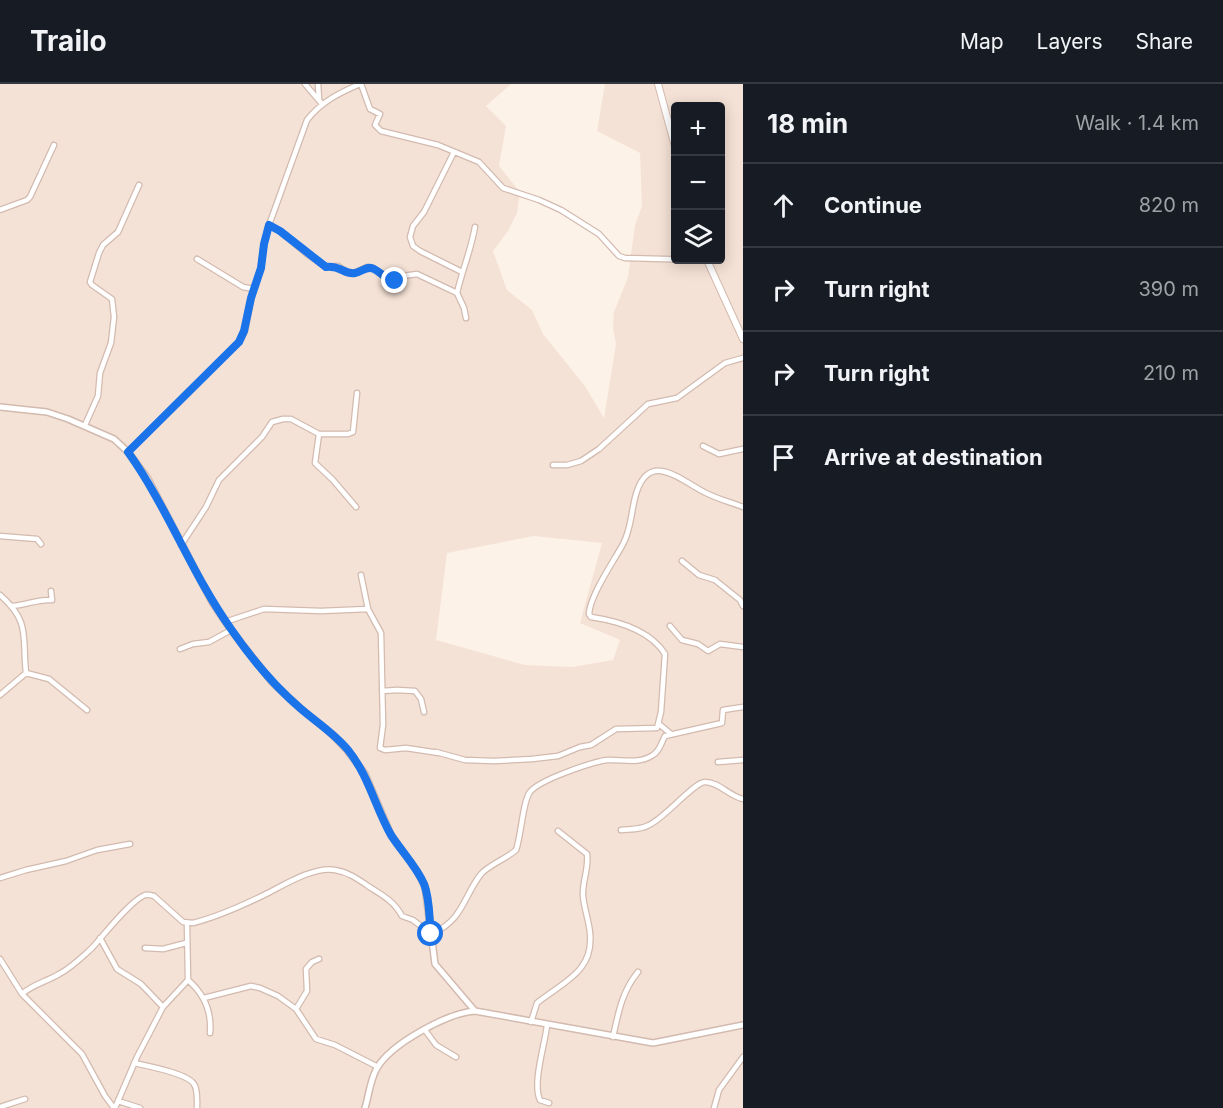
<!DOCTYPE html>
<html lang="en">
<head>
<meta charset="utf-8">
<style>
	:root { --surface:#171b24; --page:#242831; --text:#f1f3f6; --muted:#9ea1a6; --line:#363941 }
	body { margin:0; font-family:Inter,sans-serif; background:var(--page); color:var(--text) }
	.controls { position:absolute; right:18px; top:18px; display:grid; overflow:hidden; border-radius:6px; box-shadow:0 3px 15px #0003 }
	.controls button { width:54px; height:54px; display:grid; place-items:center; padding:0; border:0; border-bottom:2px solid var(--line); background:var(--surface); color:var(--text); font:30px sans-serif }
	.stop { position:absolute; width:18px; height:18px; margin:-14px; border:4px solid #1a73e8; border-radius:50%; background:#fff }
	.stop.end { background:#1a73e8; border-color:#fff; box-shadow:0 2px 6px #0008 }
	.list { margin:0; padding:0; list-style:none }
	h2 { display:flex; justify-content:space-between; align-items:center; height:78px; margin:0; padding:0 24px; font-size:26px }
	h2 small { font-size:20px; font-weight:400; color:var(--muted) }
	.list li { display:grid; grid-template-columns:39px 1fr auto; gap:18px; align-items:center; box-sizing:border-box; height:84px; padding:0 24px; border-top:2px solid var(--line) }
	.list b { display:block; font-size:22px; white-space:nowrap }
	.list em { font-size:20px; font-style:normal; color:var(--muted) }
	.icon { flex:none; width:33px; height:33px; fill:none; stroke:currentColor; stroke-width:2; stroke-linecap:round; stroke-linejoin:round }
	.map { position:relative; flex:none; width:743px; height:1024px; overflow:hidden }
	header { display:flex; align-items:center; gap:36px; box-sizing:border-box; height:84px; padding:0 30px; background:var(--surface); border-bottom:2px solid var(--line) }
	header strong { font-size:28px }
	nav { display:flex; gap:33px; margin-inline-start:auto; font-size:21px }
	main { display:flex }
	aside { flex:1; background:var(--surface) }
	.map>svg:first-child { display:block }
	.residential { fill:#f5e2d6; fill-rule:evenodd }
	.lines { fill:none; stroke-linecap:round; stroke-linejoin:round }
	.minor-casing { stroke:#d2baaf; stroke-width:7 }
	.tertiary-casing { stroke:#d2baaf; stroke-width:8 }
	.secondary-casing { stroke:#d5b9ad; stroke-width:8 }
	.minor { stroke:#fff; stroke-width:4.5 }
	.tertiary { stroke:#fff; stroke-width:5 }
	.secondary { stroke:#fff; stroke-width:6 }
	.route { stroke:#1a73e8; stroke-width:8 }
</style>
</head>
<body>
<header>
<strong>Trailo</strong>
<nav><a>Map</a><a>Layers</a><a>Share</a></nav>
</header>
<main>
<div class="map">
<svg width="743" height="1024" viewBox="0 0 743 1024">
	<rect width="100%" height="100%" fill="#fdf2e8"/>
	<path class="residential" d="M0 0H511L486 22 506 42 499 82 520 108 517 129 508 147 493 167 507 206 532 226 543 250 585 302 604 334 616 260 613 244 614 228 628 193 635 141 642 122 640 69 597 47 605 0H743V1024H0ZM676 22H720V176H676ZM534 452 602 459 580 539 620 556 613 576 572 583 525 581 436 556 447 469Z"/>
	<g class="lines">
		<g class="minor-casing">
			<path id="minor" d="M305 0 322 20
				M318 0 319 15
				M361 0 370 25 380 30 375 41 381 47 438 61 479 78 503 104 539 116 561 126 599 150 619 172 625 174 701 176
				M454 68 424 128 413 142 410 153 413 162 420 167 462 188
				M0 126 27 116 30 113 54 61
				M269 141 280 147 307 170 326 183 338 182 347 188 354 189 367 183 373 184 391 197H395L396 193 417 190 457 209 464 224 466 234
				M197 175 243 203 254 205
				M457 209C462 187 471 166 475 143
				M85 341 98 312 100 289 111 259 114 233 112 215 92 201 90 198 99 169 103 161 118 148 139 101
				M319 350 315 379 333 396 356 423
				M703 362 719 370 743 365
				M128 368 239 258 245 247 251 215 261 185 264 160 269 141 307 36C321 18 339 9 360 0
				M553 381H567L581 377 599 365 648 320 677 314 725 279 743 274
				M0 452 37 455 41 460
				M181 461 206 423 219 396 262 353 272 338 283 335H291L319 350H348L353 348 357 309
				M682 477 699 491 715 496 740 516 743 522
				M361 491 368 525 381 549 383 641 380 664 385 666 406 664 439 669
				M0 511C31 538 22 553 26 589L0 611
				M12 522C27 521 37 515 52 516L51 507
				M225 538 264 525 321 527 368 525
				M670 542 682 556 698 560 708 567 720 560 743 563
				M180 565 193 560 209 558 231 546
				M26 589 49 595 87 626
				M382 607 397 606 415 607 421 615 424 628
				M659 640 671 650
				M436 668 465 676 494 677 532 675 558 672 580 663 591 661 616 645 657 644 661 628 665 570C650 546 618 537 591 533L589 530C590 511 614 477 623 460 632 444 631 424 637 407 651 367 682 397 704 408 717 415 730 418 743 423
				M718 678 743 676
				M621 746C630 745 641 746 649 741 665 734 694 698 705 698 719 698 729 712 743 715
				M0 794 26 786 66 777 97 766 130 760
				M100 854 117 885 141 900 163 923
				M145 864 163 865 186 859
				M0 875 22 910 82 970 105 1012 114 1024
				M188 896C204 910 212 927 210 949
				M22 910C33 900 46 898 59 890 71 884 82 873 92 864 103 852 131 816 145 811 149 810 150 811 154 812L183 838 193 839C217 833 248 819 270 808 287 799 316 782 335 786 348 788 358 795 368 802 382 811 394 817 402 832L413 836 431 850C463 837 463 813 481 790 490 780 506 775 516 766 521 753 523 716 530 708 539 696 592 678 607 676 622 675 638 681 653 671 660 667 661 659 665 652L722 639 723 626 743 623
				M204 914 251 902 260 904 278 912 296 925 316 955 335 961 378 983
				M296 925 307 907 306 885 312 878 319 875
				M531 938 537 919C563 898 594 888 590 849 589 837 584 824 583 812 582 798 589 785 587 770L558 747
				M547 941C545 961 532 999 540 1016L549 1019
				M425 946 436 961 456 973
				M613 953C618 930 622 907 638 888
				M134 979C147 982 187 989 194 1000 198 1006 197 1017 197 1024
				M118 1017 140 1024
				M0 1023 25 1015
				M115 1024 137 973 163 923 188 896 187 840
				M714 1024 719 1006 743 973"/>
		</g>
		<g class="tertiary-casing">
			<path id="tertiary" d="M0 323 47 328 68 335 114 355 128 368 148 395 212 518 231 546 272 598 300 624 332 650 347 666 365 690 391 751 417 787 425 802 435 880 475 927
				M365 1024C369 1011 370 996 377 984 391 960 447 929 475 927L653 959 743 941"/>
		</g>
		<g class="secondary-casing">
			<path id="secondary" d="M658 0 676 66
				M707 176 743 255"/>
		</g>
		<use href="#minor" class="minor"/>
		<use href="#tertiary" class="tertiary"/>
		<use href="#secondary" class="secondary"/>
	</g>
	<g class="lines">
		<path class="route" d="M395 197C386 196 382 189 374 185 367 181 362 188 355 189 344 191 341 181 326 183L280 147 269 141 264 160 261 184 251 214 244 247 239 258 128 368C168 424 191 489 231 545 251 574 273 601 300 624 316 638 334 649 348 666 369 692 375 723 391 751 402 768 416 782 424 800 430 815 429 834 431 850"/>
	</g>
</svg>
<div class="controls">
<button>+</button>
<button>−</button>
<button><svg class="icon" aria-label="layers" viewBox="0 0 24 24"><path d="M12 4l9 5-9 5-9-5zM3 14l9 5 9-5"/></svg></button>
</div>
<div class="stop" style="left:431px;top:850px"></div>
<div class="stop end" style="left:395px;top:197px"></div>
</div>
<aside>
<h2>18 min<small>Walk · 1.4 km</small></h2>
<ul class="list">
<li><svg class="icon" aria-label="ahead" viewBox="0 0 24 24"><path d="M12 20V5M6 11l6-6 6 6"/></svg><div><b>Continue</b></div><em>820 m</em></li>
<li><svg class="icon" aria-label="right" viewBox="0 0 24 24"><path d="M7 20v-9h11M14 6l5 5-5 5"/></svg><div><b>Turn right</b></div><em>390 m</em></li>
<li><svg class="icon" aria-label="right" viewBox="0 0 24 24"><path d="M7 20v-9h11M14 6l5 5-5 5"/></svg><div><b>Turn right</b></div><em>210 m</em></li>
<li><svg class="icon" aria-label="arrive" viewBox="0 0 24 24"><path d="M6 21V4h12l-3 4 3 4H6"/></svg><div><b>Arrive at destination</b></div></li>
</ul>
</aside>
</main>
</body>
</html>
